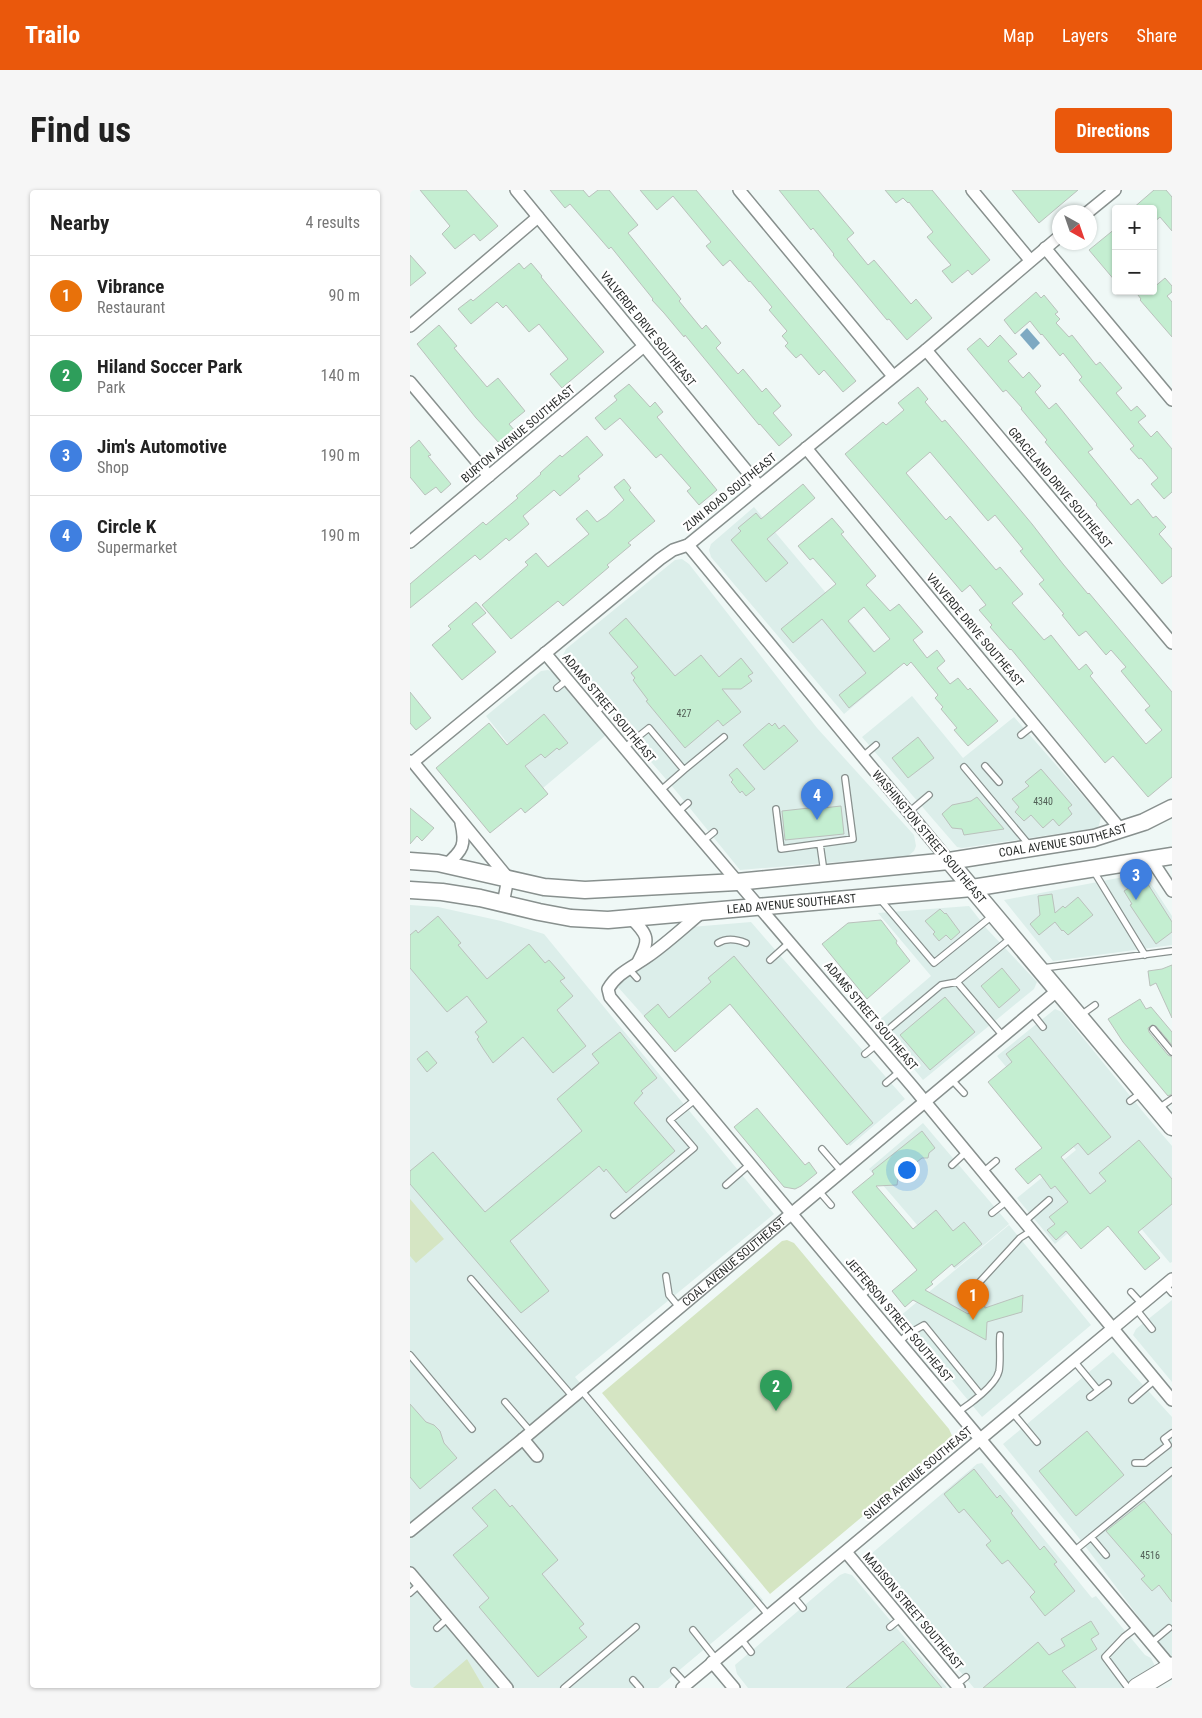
<!DOCTYPE html>
<html lang="en">
<head>
<meta charset="utf-8">
<style>
	:root { --surface:#fff; --page:#f6f6f6; --text:#222; --muted:#767676; --line:#e0e0e0; --accent:#ea580c }
	body { margin:0; font-family:"Roboto Condensed",sans-serif; background:var(--page); color:var(--text) }
	.controls { position:absolute; right:15px; top:15px; display:grid; overflow:hidden; border-radius:5px; box-shadow:0 1px 4px #0004 }
	.controls button { width:45px; height:45px; display:grid; place-items:center; padding:0; border:0; border-bottom:1px solid var(--line); background:var(--surface); color:var(--text); font:25px sans-serif }
	.compass { position:absolute; left:642px; top:15px; width:45px; height:45px; border-radius:50%; background:var(--surface); box-shadow:0 1px 4px #0004; rotate:140deg }
	.you { position:absolute; left:496px; top:979px; width:18px; height:18px; margin:-12px; border:4px solid #fff; border-radius:50%; background:#1a73e8; box-shadow:0 0 0 8px #1a73e833 }
	.badge { display:grid; place-items:center; width:32px; height:32px; border-radius:50%; background:var(--accent); color:#fff; font-size:16px; font-weight:700 }
	.pin { position:absolute; translate:-50% -41px; filter:drop-shadow(0 1px 2px #0008) }
	.pin::after { content:''; position:absolute; top:26px; width:18px; height:15px; background:inherit; clip-path:polygon(0 0,100% 0,50% 100%) }
	.list { margin:0; padding:0; list-style:none }
	h2 { display:flex; justify-content:space-between; align-items:center; height:65px; margin:0; padding:0 20px; font-size:21px }
	h2 small { font-size:16px; font-weight:400; color:var(--muted) }
	.list li { display:grid; grid-template-columns:32px 1fr auto; gap:15px; align-items:center; box-sizing:border-box; height:80px; padding:0 20px; border-top:1px solid var(--line) }
	.list b { display:block; font-size:19px; white-space:nowrap }
	.list p { margin:0; font-size:16px; white-space:nowrap; color:var(--muted) }
	.list em { font-size:16px; font-style:normal; color:var(--muted) }
	.map { position:relative; flex:none; width:762px; height:1498px; overflow:hidden; border-radius:5px }
	header { display:flex; align-items:center; gap:30px; box-sizing:border-box; height:70px; padding:0 25px; background:var(--accent); color:#fff }
	header strong { font-size:24px }
	nav { display:flex; gap:28px; margin-inline-start:auto; font-size:18px }
	.intro { display:flex; align-items:center; justify-content:space-between; box-sizing:border-box; height:120px; padding:0 30px }
	h1 { margin:0; font-size:35px }
	.button { padding:12px 22px; border-radius:5px; background:var(--accent); color:#fff; font-size:18px; font-weight:700 }
	main { display:flex; gap:30px; padding:0 30px }
	aside { flex:1; background:var(--surface); border-radius:5px; box-shadow:0 1px 4px #0004 }
	.map>svg:first-child { display:block }
	.built { fill:#dceeea }
	.green { fill:#d5e5c3 }
	.water { fill:#7ea9c2 }
	.building { fill:#c4eed1; stroke:#bac1bc; fill-rule:evenodd }
	.lines { fill:none; stroke-linecap:round; stroke-linejoin:round }
	.lane-casing { stroke:#88908e; stroke-width:8 }
	.street-casing { stroke:#88908e; stroke-width:14 }
	.secondary-casing { stroke:#88908e; stroke-width:19 }
	.primary-casing { stroke:#88908e; stroke-width:21 }
	.lane { stroke:#fff; stroke-width:5.5 }
	.street { stroke:#fff; stroke-width:11 }
	.secondary { stroke:#fff; stroke-width:16 }
	.primary { stroke:#fff; stroke-width:19 }
	.labels { text-anchor:middle; dominant-baseline:central; stroke-width:4.5; stroke-linejoin:round; paint-order:stroke }
	.number-label { font-size:10px; fill:#515e56 }
	.street-label { font-size:12px; fill:#2b2e2d; stroke:#fff }
</style>
</head>
<body>
<header>
<strong>Trailo</strong>
<nav><a>Map</a><a>Layers</a><a>Share</a></nav>
</header>
<div class="intro"><h1>Find us</h1><a class="button">Directions</a></div>
<main>
<aside>
<h2>Nearby<small>4 results</small></h2>
<ul class="list">
<li><span class="badge" style="background:#e8710a">1</span><div><b>Vibrance</b><p>Restaurant</p></div><em>90 m</em></li>
<li><span class="badge" style="background:#2e9e5b">2</span><div><b>Hiland Soccer Park</b><p>Park</p></div><em>140 m</em></li>
<li><span class="badge" style="background:#3f7fe0">3</span><div><b>Jim's Automotive</b><p>Shop</p></div><em>190 m</em></li>
<li><span class="badge" style="background:#3f7fe0">4</span><div><b>Circle K</b><p>Supermarket</p></div><em>190 m</em></li>
</ul>
</aside>
<div class="map">
<svg width="762" height="1498" viewBox="0 0 762 1498">
	<rect width="100%" height="100%" fill="#eff8f6"/>
	<path class="built" d="M344 317 483 483 434 524 301 367 299 360 301 354Z
		M272 369 279 374 407 538 504 645 506 656 504 661 498 666 330 680 266 601 154 470 153 465 156 459 265 370Z
		M138 480 143 482 196 545 133 598 76 526 131 481Z
		M502 506 553 568 604 527 688 623 691 627 689 635 687 638 552 658 547 657 452 547Z
		M734 683 762 726V755L643 771 594 710Z
		M0 715 28 717 91 731 134 744 364 1024 165 1187 353 1410 248 1498H0Z
		M559 716 577 739 627 792 624 799 513 890 466 833 521 786 468 723Z
		M341 732 495 909 440 956 320 815 265 861 207 796 281 737Z
		M645 819 652 822 734 923 762 956V1072L760 1073 703 1005 645 1054 607 1008 666 960 587 866Z
		M513 933 599 1034 545 1079 459 979Z
		M599 1035 681 1135 572 1227 489 1127Z
		M762 1110V1192L723 1145 726 1139Z
		M703 1162 762 1227V1471L669 1348 593 1254Z
		M572 1273 682 1408 686 1406 735 1465 741 1468 747 1480 714 1498H564L506 1429 508 1426 461 1372V1364L567 1274Z
		M435 1383 442 1385 537 1498H338L327 1484 325 1475 430 1385Z"/>
	<path class="green" d="M0 1009 34 1049 6 1073 0 1066Z
		M377 1050 384 1053 539 1239 543 1248 540 1253 360 1404 192 1203 372 1051Z
		M57 1469 74 1498H23Z"/>
	<path class="water" d="M617 138 630 153 623 160 610 145Z"/>
	<path class="building" d="M10 0H56L88 36 70 51 64 44 45 59 32 44 40 36Z
		M140 0H173L179 7 188 0H199L228 35 218 43 271 109 269 111 292 139 296 135 311 153 306 158 328 184 333 179 352 202 356 198 371 216 363 223 382 245 369 256 350 234 349 235 275 145 274 147 254 123 242 110 243 109 201 57 199 59 160 14 155 18Z
		M230 0H286L446 191 433 202 414 180 409 185 391 164 386 168 375 156 378 153 372 146 377 141 359 120 362 117 340 91 339 92 320 70 313 76 296 56 301 52 263 6 247 20Z
		M369 0H408L444 43 437 49 458 75 464 70 501 114 506 109 522 128 497 150 479 129 477 130 423 65 424 64 403 38 401 40Z
		M475 0H522L580 70 562 85 558 80 542 93 532 81 541 75 517 47 523 42 499 12 498 13 493 8 486 13Z
		M602 0H668L629 33Z
		M744 0H756L762 7V41L750 27 743 33V19H722Z
		M706 38V92L679 60Z
		M0 65 16 83 0 96Z
		M109 73 114 79 121 73 132 86 131 87 194 162 152 198 140 184 158 169 129 134 119 142 96 115 93 118 87 112 61 134 48 119 61 109 63 111Z
		M755 88 762 96V102L757 106 762 112V147L730 110 731 109 725 101H743V98Z
		M626 102 631 108 634 105 648 122 645 124 650 129 646 133 659 147 662 145 686 175 690 172 712 198 706 203 721 221 727 216 736 226 728 232 741 247 747 241 762 259V302L754 309 741 294 748 288 731 268 729 269 720 259 724 256 669 190 672 187 653 163 650 166 632 144 631 145 620 131 605 144 594 130Z
		M29 135 47 156 44 158 77 197 88 188 115 221 99 234 105 241 90 254 66 228 7 154Z
		M590 145 607 164 598 171 613 188 619 182 631 196 625 202 639 219 646 213 683 259 678 262 721 315 728 309 743 328 746 326 756 337 749 344 762 359V386L752 394 686 315 687 314 635 252 637 250 611 219 612 218 596 200 593 202 557 159 570 148 578 157Z
		M219 194 240 217 245 212 253 222 247 227 307 300 289 315 277 301 281 298 251 264 246 268 210 228 195 240 185 228 207 210 204 206Z
		M508 197 518 209 515 212 532 232 535 230 557 256 622 334 653 374 678 404 679 403 762 502V587L738 607 703 566 695 573 601 459 600 460 580 437 582 435 569 420 576 415 560 395 552 402 435 264 473 232 476 235 494 220 488 213ZM520 262 578 331 585 325 613 359 610 361 634 390 629 394 654 424 652 425 669 446 676 441 696 465 701 460 716 477 711 481 740 516 735 520 752 540 736 554 680 486 683 483 676 474 669 480 641 445 634 450 602 413 613 404 590 377 586 380 540 326 536 330 496 283Z
		M177 246 193 265 168 286 170 289 150 306 144 300 113 326 119 334 99 351 96 348 70 370 65 365 0 418V394L73 332 76 335 108 308 106 306 131 284 130 283 150 265 152 267Z
		M9 250 21 265 18 266 41 294 31 303 26 297 15 305 0 287V258Z
		M214 289 221 298 219 300 245 331 218 353 221 355 197 375 199 377 153 416 148 411 101 449 72 415 118 375 115 372 126 363 138 377 179 344 166 329 177 320 187 332 196 326 214 310 204 297Z
		M393 294 405 308 357 349 378 373 356 392 321 350 331 341 328 338 346 323 351 329Z
		M422 328 434 342 431 344 466 386 456 395 480 421 489 414 513 442 503 450 517 468 527 460 535 471 527 478 540 494 548 488 558 500 560 498 588 531 558 556 544 540 547 538 531 519 533 517 525 508 528 505 501 472 497 476 494 473 439 518 429 505 456 483 412 429 383 453 371 439 426 394 403 368 400 370 388 356ZM454 417 480 449 464 462 438 431Z
		M66 412 76 423 62 434 86 462 52 490 22 455 41 439 38 436Z
		M216 428 265 486 291 465 309 487 331 468 343 483 338 486 342 491 331 499H312L331 522 313 536 308 530 275 558 236 511 238 510 223 490 225 488 221 483 228 477 199 443Z
		M0 502 21 528 6 540 0 533Z
		M134 524 158 553 149 560 147 558 135 568 131 564 115 576 138 604 115 623 111 618 80 643 26 578 79 533 97 555Z
		M359 533 362 536 365 533 369 539 374 535 388 551 354 580 333 555Z
		M508 547 524 568 498 588 482 568Z
		M327 578 345 599 336 606 332 601 330 603 323 594 321 592 323 590 319 585Z
		M631 579 662 615 658 618 662 624 649 636 643 629 633 638 621 625 614 631 605 622 609 617 602 609 619 596 615 592Z
		M567 607 594 639 554 645 552 639 542 638 532 624 542 615 561 611Z
		M412 612 413 618 431 616 434 644 375 650 372 621 399 618 397 614Z
		M0 618 24 638 12 651 7 646 0 654Z
		M734 688 762 732V742L746 754 720 715 722 714 714 701Z
		M642 704 645 723 653 716 655 718 668 707 683 725 658 745 653 740 652 741 645 732 629 745 620 734 630 725 628 706Z
		M530 719 535 724 536 723 550 742 541 750 536 745 529 751 523 744 525 742 515 731Z
		M28 726 51 753 48 755 77 789 119 754 135 773 139 770 155 788 150 791 163 806 147 820 176 856 143 883 113 847 83 873 74 860 67 849 69 847 65 842 77 832 57 806 37 822 0 778V745L6 740 8 743Z
		M471 730 487 751 486 753 500 771 457 809 412 754 438 733Z
		M324 766 463 933 437 955 320 814 265 862 234 826 248 814 259 828 301 792 298 788Z
		M762 775V828L746 793 740 796 738 781 752 779Z
		M592 778 610 800 589 818 571 796Z
		M535 807 565 842 520 880 490 845Z
		M730 809 736 819 741 817 762 842V855L746 836 742 835 738 838 739 842 758 865 762 867V904L758 906 713 852 698 829Z
		M210 842 247 888 231 901 233 903 224 913 265 961 216 1003 196 979 194 982 189 976 100 1051 139 1101 111 1123 0 994V981L23 962 75 1022 172 941 147 909 189 873 182 864Z
		M619 846 701 947 678 965 668 953 651 967 680 1004 696 991 689 983 729 950 762 989V1014L728 1042 750 1068 735 1080 698 1036 671 1059 656 1041 646 1050 637 1040 645 1034 639 1027 658 1012 645 996 641 999 630 984 618 994 605 979 632 958 578 892 602 872 596 864Z
		M17 861 27 873 17 882 7 869Z
		M347 918 395 975 399 972 407 983 391 996 385 999 374 997 324 937Z
		M512 941 525 958 519 963 518 968H512L503 975 502 982 496 981 488 988 487 995 466 996 503 1039 526 1020 543 1041 554 1032 572 1054 544 1077 542 1074 521 1092 523 1094 515 1100 558 1124 574 1109 575 1118 613 1105 612 1122 577 1132 576 1150 503 1110 495 1117 482 1101 507 1080 442 1002 464 984 462 981Z
		M0 1214 16 1232 24 1235 30 1241 34 1253 47 1268 10 1299 0 1287Z
		M677 1241 714 1285 666 1326 629 1281Z
		M564 1279 587 1308 590 1305 603 1321 601 1323 630 1360 634 1356 647 1372 644 1374 665 1401 635 1426 620 1407 625 1402 598 1370 592 1374 576 1355 581 1351 554 1319 549 1323 534 1304Z
		M85 1299 100 1317 102 1315 148 1370 132 1384 174 1434 169 1438 177 1447 128 1487 69 1417 79 1408 43 1365 78 1336 62 1318Z
		M734 1311 762 1345V1412L749 1395 742 1401 731 1389 735 1386 696 1341Z
		M681 1431 689 1444 681 1449 687 1459 652 1481 666 1498H573L628 1452 639 1465 655 1456 651 1449Z
		M493 1451 532 1498H436Z"/>
	<g class="lines">
		<g class="lane-casing">
			<path id="lane" d="M147 498 157 490
				M185 523 197 513
				M611 545 625 534
				M214 558 239 538 274 580 314 547
				M453 566 466 555
				M575 576 589 592
				M554 577 620 656
				M250 601 274 580
				M366 619 371 659 443 649 435 588
				M268 622 278 613
				M499 622 519 605
				M293 651 304 642
				M410 654 414 682
				M683 680 735 765
				M469 708 524 773 582 726
				M308 753C316 748 326 749 336 753
				M360 770 380 752
				M218 778 227 788
				M633 778 762 761
				M621 822 633 837
				M671 825 685 815
				M481 837 531 795 547 792
				M743 839 762 862
				M593 846 547 792 601 748
				M455 864 466 855
				M541 889 554 903
				M476 893 489 882
				M720 911 732 902
				M749 918 762 909
				M412 959 431 981
				M542 975 556 962
				M573 982 586 971
				M316 995 340 974
				M408 1000 421 1015
				M582 1023 597 1011
				M204 1025 284 958 260 930 286 909
				M614 1032 639 1010
				M256 1086 259 1105 269 1117
				M61 1089 163 1207
				M755 1095 762 1103
				M721 1102 732 1114
				M451 1106 463 1096
				M555 1108 610 1048 621 1041
				M726 1119 742 1139
				M489 1152 498 1144 514 1135 570 1204
				M0 1165 62 1239
				M664 1171 688 1200
				M171 1200 359 1426
				M680 1207 698 1193
				M722 1210 745 1190
				M95 1212 121 1242
				M548 1222C560 1214 586 1195 589 1181 591 1170 589 1157 590 1145
				M602 1222 627 1252
				M725 1273H735L758 1255 754 1249 762 1243
				M681 1347 696 1365
				M664 1361 762 1281
				M0 1403 10 1394
				M383 1406 393 1418
				M480 1437 491 1428
				M27 1438 38 1428
				M283 1440 306 1469
				M331 1449 341 1462
				M741 1453 759 1438
				M264 1481 276 1494
				M223 1490 230 1498
				M546 1495 556 1487
				M154 1498 226 1437
				M718 1498 695 1467 714 1447 727 1437"/>
		</g>
		<g class="street-casing">
			<g id="street">
				<path d="M106 0 349 296"/>
				<path d="M329 0 483 186"/>
				<path d="M562 0 620 70"/>
				<path d="M678 22 705 0"/>
				<path d="M635 58 762 210"/>
				<path d="M0 136 128 27"/>
				<path d="M516 160 762 453"/>
				<path d="M0 192 79 286"/>
				<path d="M396 258 711 640"/>
				<path d="M0 352 234 156"/>
				<path d="M278 355 539 671"/>
				<path d="M135 463 268 622 502 896 762 1210"/>
				<path d="M0 571 3 572 98 688 93 714"/>
				<path d="M3 572 250 369 263 360 278 355 516 160 650 46"/>
				<path d="M741 669 762 701"/>
				<path d="M36 675C53 660 56 655 51 633"/>
				<path d="M292 722C274 737 256 754 237 767 223 777 207 783 198 799L200 807 761 1477"/>
				<path d="M221 728C239 746 240 749 228 772"/>
				<path d="M113 1249 127 1266"/>
				<path id="s1" d="M0 1341 113 1249 648 800"/>
				<path d="M436 1362 549 1498"/>
				<path d="M0 1383 97 1498"/>
				<path d="M302 1472 324 1498"/>
				<path d="M272 1498 762 1089"/>
			</g>
		</g>
		<g class="secondary-casing">
			<g id="secondary">
				<path id="s2" d="M0 671 28 673 134 697 175 700 327 692 539 671 684 648 734 632 762 618"/>
				<path d="M539 671 762 937"/>
				<path id="s3" d="M0 700 32 702 70 708 129 722 161 728 198 730 562 698 762 666"/>
			</g>
		</g>
		<g class="primary-casing">
			<path id="primary" d="M727 1498 762 1477"/>
		</g>
		<use href="#lane" class="lane"/>
		<use href="#street" class="street"/>
		<use href="#secondary" class="secondary"/>
		<use href="#primary" class="primary"/>
	</g>
	<g class="labels">
		<g class="number-label">
			<text x="274" y="523">427</text>
			<text x="633" y="611">4340</text>
			<text x="740" y="1365">4516</text>
		</g>
		<g class="street-label">
			<text transform="translate(238 139) rotate(51)">VALVERDE DRIVE SOUTHEAST</text>
			<text transform="translate(108 244) rotate(-40)">BURTON AVENUE SOUTHEAST</text>
			<text transform="translate(650 298) rotate(50)">GRACELAND DRIVE SOUTHEAST</text>
			<text transform="translate(320 302) rotate(-39)">ZUNI ROAD SOUTHEAST</text>
			<text transform="translate(565 440) rotate(50)">VALVERDE DRIVE SOUTHEAST</text>
			<text transform="translate(199 518) rotate(50)">ADAMS STREET SOUTHEAST</text>
			<text transform="translate(519 647) rotate(50)">WASHINGTON STREET SOUTHEAST</text>
			<text stroke="none"><textPath href="#s2" startOffset="659">COAL AVENUE SOUTHEAST</textPath></text>
			<text stroke="none"><textPath href="#s3" startOffset="385">LEAD AVENUE SOUTHEAST</textPath></text>
			<text transform="translate(461 826) rotate(50)">ADAMS STREET SOUTHEAST</text>
			<text stroke="none"><textPath href="#s1" startOffset="421">COAL AVENUE SOUTHEAST</textPath></text>
			<text transform="translate(489 1130) rotate(50)">JEFFERSON STREET SOUTHEAST</text>
			<text transform="translate(508 1283) rotate(-40)">SILVER AVENUE SOUTHEAST</text>
			<text transform="translate(503 1421) rotate(50)">MADISON STREET SOUTHEAST</text>
		</g>
	</g>
</svg>
<div class="controls">
<button>+</button>
<button>−</button>
</div>
<svg class="compass" viewBox="-18 -18 36 36"><path d="M0-13l5 13h-10z" fill="#e53935"/><path d="M0 13l5-13h-10z" fill="#767676"/></svg>
<div class="you"></div>
<div class="pin badge" style="left:563px;top:1130px;background:#e8710a">1</div>
<div class="pin badge" style="left:366px;top:1221px;background:#2e9e5b">2</div>
<div class="pin badge" style="left:726px;top:710px;background:#3f7fe0">3</div>
<div class="pin badge" style="left:407px;top:630px;background:#3f7fe0">4</div>
</div>
</main>
</body>
</html>
